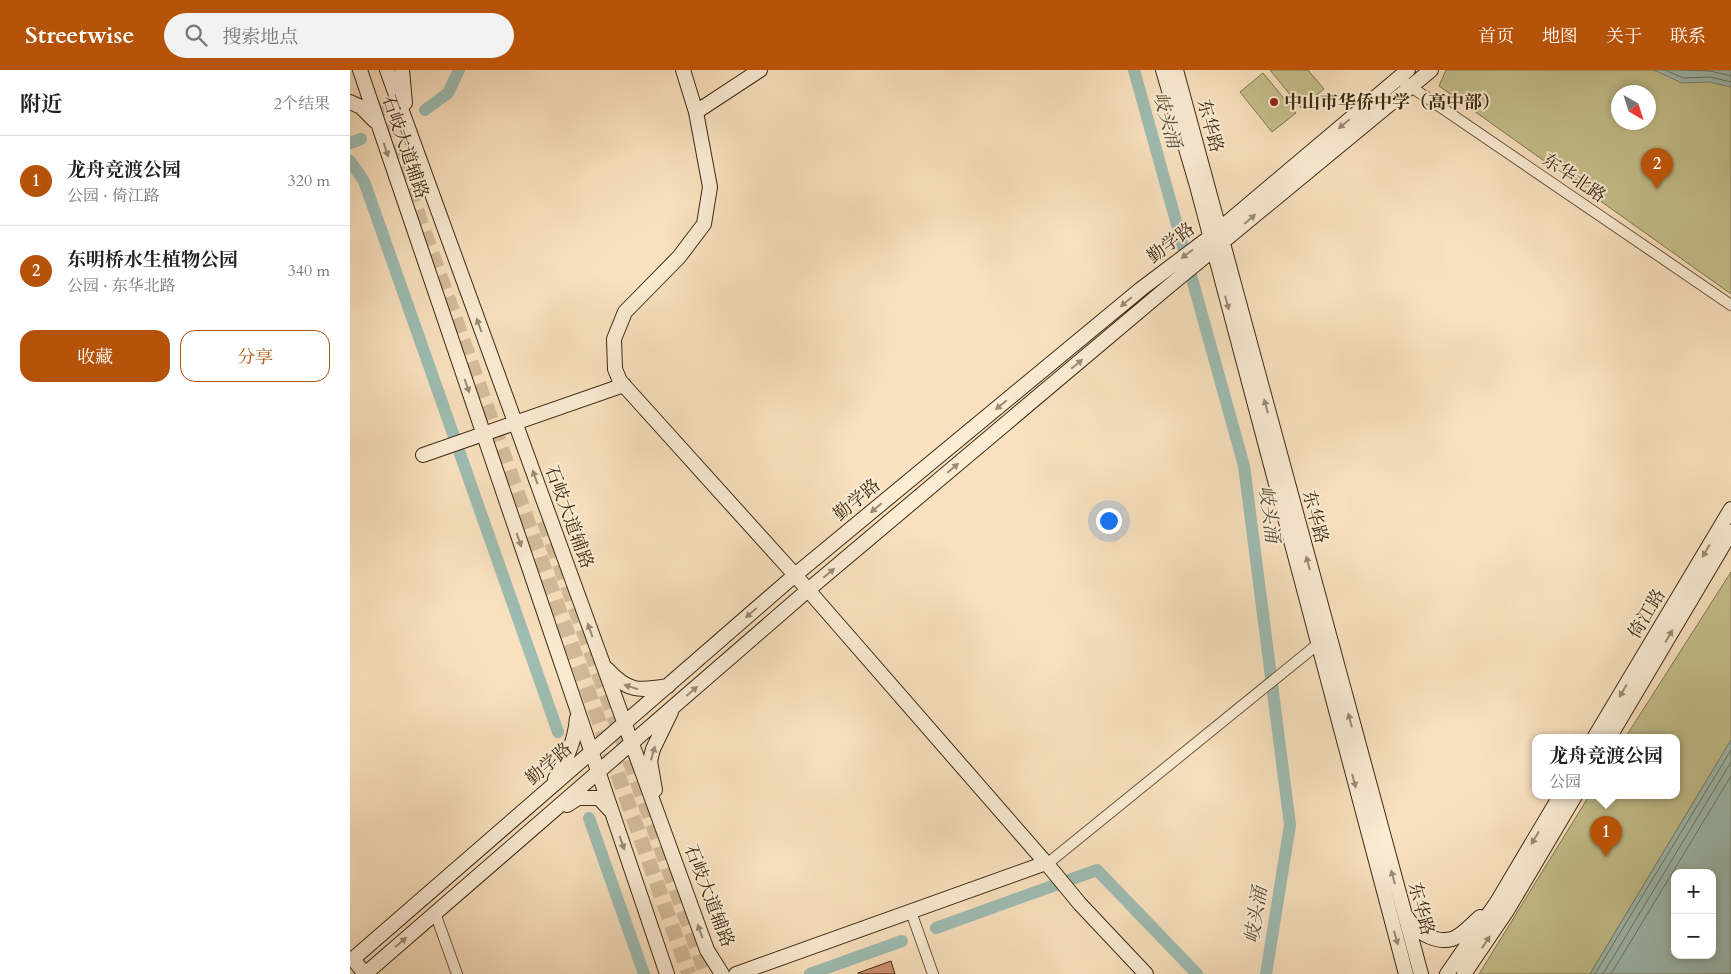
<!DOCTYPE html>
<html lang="zh">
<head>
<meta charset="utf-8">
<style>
	:root { --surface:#fff; --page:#f2f2f2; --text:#222; --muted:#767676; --line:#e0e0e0; --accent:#b45309 }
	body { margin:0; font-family:Cardo,"Noto Serif SC",serif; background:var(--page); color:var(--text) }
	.controls { position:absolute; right:15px; bottom:15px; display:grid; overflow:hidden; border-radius:10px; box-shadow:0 2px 8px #0003 }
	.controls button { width:45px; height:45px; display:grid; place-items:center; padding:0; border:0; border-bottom:1px solid var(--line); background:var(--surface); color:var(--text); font:25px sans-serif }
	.compass { position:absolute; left:1261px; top:15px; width:45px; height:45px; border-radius:50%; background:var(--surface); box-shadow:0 2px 8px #0003; rotate:141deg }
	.you { position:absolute; left:758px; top:450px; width:18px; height:18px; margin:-12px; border:4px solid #fff; border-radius:50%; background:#1a73e8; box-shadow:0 0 0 8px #1a73e833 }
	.badge { display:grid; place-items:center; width:32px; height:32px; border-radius:50%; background:var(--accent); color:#fff; font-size:16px; font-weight:700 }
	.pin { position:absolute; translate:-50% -41px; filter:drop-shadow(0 1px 2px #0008) }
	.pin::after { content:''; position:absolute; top:26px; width:18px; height:15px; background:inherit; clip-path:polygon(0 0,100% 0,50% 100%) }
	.popup { position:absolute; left:1182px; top:664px; width:148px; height:65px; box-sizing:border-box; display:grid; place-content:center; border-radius:10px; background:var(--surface); filter:drop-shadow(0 1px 4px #0005); font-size:16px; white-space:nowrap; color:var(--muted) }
	.popup b { font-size:19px; color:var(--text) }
	.popup::after { content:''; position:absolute; left:50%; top:100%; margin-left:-10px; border:10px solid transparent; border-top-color:var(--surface) }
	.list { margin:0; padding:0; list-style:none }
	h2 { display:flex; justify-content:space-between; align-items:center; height:65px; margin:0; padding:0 20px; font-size:21px }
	h2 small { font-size:16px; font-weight:400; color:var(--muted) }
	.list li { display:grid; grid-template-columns:32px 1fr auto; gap:15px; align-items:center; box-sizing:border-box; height:90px; padding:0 20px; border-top:1px solid var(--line) }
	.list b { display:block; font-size:19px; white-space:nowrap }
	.list p { margin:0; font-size:16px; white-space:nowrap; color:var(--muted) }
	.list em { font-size:16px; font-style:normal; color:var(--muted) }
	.actions { display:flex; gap:10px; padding:15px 20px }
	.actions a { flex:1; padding:11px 0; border:1px solid var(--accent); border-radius:15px; text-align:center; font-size:18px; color:var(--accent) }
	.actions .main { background:var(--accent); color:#fff }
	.icon { flex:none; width:28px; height:28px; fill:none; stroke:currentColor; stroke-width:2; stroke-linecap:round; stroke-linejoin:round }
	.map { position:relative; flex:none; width:1381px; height:904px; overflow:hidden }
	header { display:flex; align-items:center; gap:30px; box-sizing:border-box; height:70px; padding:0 25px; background:var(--accent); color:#fff }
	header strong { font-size:24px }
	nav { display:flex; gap:28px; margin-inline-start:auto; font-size:18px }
	.search { width:350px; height:45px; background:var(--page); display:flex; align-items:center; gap:12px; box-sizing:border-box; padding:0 18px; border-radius:28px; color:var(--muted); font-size:19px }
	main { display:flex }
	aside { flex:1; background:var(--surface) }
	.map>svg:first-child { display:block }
	.green { fill:#c5c18d; stroke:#827650; fill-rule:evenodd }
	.water { fill:#9ebdb3; stroke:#788273; fill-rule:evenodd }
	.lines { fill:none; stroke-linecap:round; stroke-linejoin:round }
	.shore { stroke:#6e7462; stroke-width:1 }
	.canal { stroke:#9ebdb3; stroke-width:12 }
	.building { fill:#d19070; stroke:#3e2a12 }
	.primary-tunnel { stroke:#d4bc9c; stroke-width:15; stroke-dasharray:15 8; stroke-linecap:butt }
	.street-casing { stroke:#6d583d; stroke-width:12 }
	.secondary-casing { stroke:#3e2a12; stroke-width:16 }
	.street { stroke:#fbecd5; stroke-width:10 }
	.secondary { stroke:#fbecd5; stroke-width:14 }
	.oneway { fill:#9c8b74 }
	.poi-dot { fill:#8f2418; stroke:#fbecd5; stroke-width:2 }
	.labels { text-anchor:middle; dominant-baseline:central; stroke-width:4; stroke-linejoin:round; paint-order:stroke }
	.poi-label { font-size:18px; font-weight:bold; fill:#3e2a12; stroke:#fbecd5; text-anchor:start }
	.street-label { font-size:18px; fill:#3e2a12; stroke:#fbecd5 }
	.water-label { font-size:19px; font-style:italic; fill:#564f3a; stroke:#fbecd5 }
</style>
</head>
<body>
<header>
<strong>Streetwise</strong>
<div class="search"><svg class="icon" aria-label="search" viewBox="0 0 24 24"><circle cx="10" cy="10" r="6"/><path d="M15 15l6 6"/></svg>搜索地点</div>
<nav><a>首页</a><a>地图</a><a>关于</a><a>联系</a></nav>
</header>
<main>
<aside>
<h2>附近<small>2个结果</small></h2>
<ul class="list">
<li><span class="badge">1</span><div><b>龙舟竞渡公园</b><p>公园 · 倚江路</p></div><em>320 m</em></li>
<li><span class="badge">2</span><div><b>东明桥水生植物公园</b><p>公园 · 东华北路</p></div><em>340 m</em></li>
</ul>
<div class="actions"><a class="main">收藏</a><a>分享</a></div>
</aside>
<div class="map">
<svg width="1381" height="904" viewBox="0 0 1381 904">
	<rect width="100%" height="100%" fill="#f9e1bf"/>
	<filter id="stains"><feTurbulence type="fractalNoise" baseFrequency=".004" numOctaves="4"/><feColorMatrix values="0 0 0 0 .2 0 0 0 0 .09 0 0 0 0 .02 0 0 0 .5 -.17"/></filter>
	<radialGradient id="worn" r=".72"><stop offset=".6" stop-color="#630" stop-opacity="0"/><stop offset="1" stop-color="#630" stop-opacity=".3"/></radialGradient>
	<path class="green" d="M920 0H958L974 19 951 38Z
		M1096 0H1381V224L1089 16ZM1268 22H1298V52H1268Z
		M913 3 946 43 922 62 890 22Z
		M1381 502V670L1240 904H1129L1239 726H1326V668H1275Z"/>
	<path class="water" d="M1304 0H1381V17L1359 12 1332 13Z
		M1381 670V904H1240ZM1325 803H1362V885H1325Z"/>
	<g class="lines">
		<path class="shore" d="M1315 0 1333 8 1360 7 1381 12
			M1330 0 1360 1 1381 6
			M1245 904 1381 680
			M1253 904 1381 692
			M1261 904 1381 706"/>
		<path class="canal" d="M784 0 894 396 940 755 916 904
			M75 40 98 23 109 0
			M0 73 11 69
			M0 91 14 111 208 662
			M239 748 294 904
			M586 858 747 800 847 904
			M460 904 552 871"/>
	</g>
	<path class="building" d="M541 891 545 904H508V903Z"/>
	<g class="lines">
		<path class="primary-tunnel" d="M28 32 339 904
			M194 451 356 904"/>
		<g class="street-casing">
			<path id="street" d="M1048 8 1381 235
				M697 794 968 574
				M561 842 583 904
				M85 843 107 904"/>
		</g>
		<g class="secondary-casing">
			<path id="secondary" d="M10 0 317 904
				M37 0 357 880 372 904
				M52 0 55 33
				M333 0 346 42 360 117 354 154 329 187 275 242 264 269 265 299 270 311 445 505 696 793 386 904
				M813 0 847 116 1056 904
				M826 0 1071 904
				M1058 0 860 167 791 219 445 505 3 889 15 904 458 520 818 217 1081 0
				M0 32 11 37 25 51
				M346 42 410 0
				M73 385 274 315
				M257 599C278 622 288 621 318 616
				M1244 668 1381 439
				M1259 668 1381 462
				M205 709C217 688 225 671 227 648
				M305 720 300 691 303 679 321 642
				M217 735 228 728H249L260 740
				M697 794 730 834 796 904
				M1056 846C1064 860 1084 874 1102 869 1112 866 1122 854 1130 847
				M1097 904 1147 832 1210 726
				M1114 904 1158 839 1225 726"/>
		</g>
		<use href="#street" class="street"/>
		<use href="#secondary" class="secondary"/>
	</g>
	<defs><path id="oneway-solid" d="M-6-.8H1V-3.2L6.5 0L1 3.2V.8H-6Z" transform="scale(1.25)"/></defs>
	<g class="oneway">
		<use href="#oneway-solid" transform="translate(994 54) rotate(140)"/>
		<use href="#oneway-solid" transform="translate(36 80) rotate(71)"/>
		<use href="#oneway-solid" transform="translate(900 149) rotate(-41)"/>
		<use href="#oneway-solid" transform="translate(837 184) rotate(143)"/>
		<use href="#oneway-solid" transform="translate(776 232) rotate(140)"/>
		<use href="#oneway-solid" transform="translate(877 233) rotate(75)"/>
		<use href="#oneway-solid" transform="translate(129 255) rotate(-110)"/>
		<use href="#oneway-solid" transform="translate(727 294) rotate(-40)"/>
		<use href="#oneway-solid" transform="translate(117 316) rotate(71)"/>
		<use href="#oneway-solid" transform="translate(651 335) rotate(140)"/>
		<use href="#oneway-solid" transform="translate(916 336) rotate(-105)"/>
		<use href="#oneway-solid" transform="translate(603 398) rotate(-40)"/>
		<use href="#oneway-solid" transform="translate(185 407) rotate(-110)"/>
		<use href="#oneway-solid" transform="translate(526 438) rotate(140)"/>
		<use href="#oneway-solid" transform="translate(169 470) rotate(71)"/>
		<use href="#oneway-solid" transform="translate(1356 481) rotate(121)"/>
		<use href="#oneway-solid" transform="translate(958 493) rotate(-105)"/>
		<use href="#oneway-solid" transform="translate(479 503) rotate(-40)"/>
		<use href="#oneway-solid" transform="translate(401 543) rotate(139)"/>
		<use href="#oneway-solid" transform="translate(240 560) rotate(-110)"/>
		<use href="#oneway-solid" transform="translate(1319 566) rotate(-59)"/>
		<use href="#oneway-solid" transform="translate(281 617) rotate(-162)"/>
		<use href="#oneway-solid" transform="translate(342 621) rotate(-41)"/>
		<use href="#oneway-solid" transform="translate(1273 621) rotate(121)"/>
		<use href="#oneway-solid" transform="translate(1000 650) rotate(-105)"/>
		<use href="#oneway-solid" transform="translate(303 683) rotate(-74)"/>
		<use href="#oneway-solid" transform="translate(1004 711) rotate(75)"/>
		<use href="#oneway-solid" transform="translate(1185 768) rotate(121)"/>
		<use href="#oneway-solid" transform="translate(272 773) rotate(71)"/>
		<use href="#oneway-solid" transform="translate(1043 807) rotate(-105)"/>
		<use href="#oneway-solid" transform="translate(350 861) rotate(-110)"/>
		<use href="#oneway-solid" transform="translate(1046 868) rotate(74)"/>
		<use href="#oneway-solid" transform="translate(51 872) rotate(-41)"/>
		<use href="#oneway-solid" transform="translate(1136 872) rotate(-56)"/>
	</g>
	<circle class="poi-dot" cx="924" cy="32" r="5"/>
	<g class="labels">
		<g class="poi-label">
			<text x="934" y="32">中山市华侨中学（高中部）</text>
		</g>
		<g class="street-label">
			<text transform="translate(860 56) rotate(75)">东华路</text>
			<text transform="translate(55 77) rotate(71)">石岐大道辅路</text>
			<text transform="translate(1224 108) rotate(34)">东华北路</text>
			<text transform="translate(821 173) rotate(-37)">勤学路</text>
			<text transform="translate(507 430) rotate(-40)">勤学路</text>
			<text transform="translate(219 447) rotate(70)">石岐大道辅路</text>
			<text transform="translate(965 447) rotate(75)">东华路</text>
			<text transform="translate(1297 544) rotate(-59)">倚江路</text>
			<text transform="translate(199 694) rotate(-41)">勤学路</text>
			<text transform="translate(359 826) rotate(69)">石岐大道辅路</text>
			<text transform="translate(1071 839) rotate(75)">东华路</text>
		</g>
		<g class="water-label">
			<text transform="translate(817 50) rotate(74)">岐头涌</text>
			<text transform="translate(919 444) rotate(83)">岐头涌</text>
			<text transform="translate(906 845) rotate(-81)">岐头涌</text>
		</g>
	</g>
	<rect width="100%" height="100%" filter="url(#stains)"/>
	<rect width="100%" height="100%" fill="url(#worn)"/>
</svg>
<div class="controls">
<button>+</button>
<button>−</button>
</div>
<svg class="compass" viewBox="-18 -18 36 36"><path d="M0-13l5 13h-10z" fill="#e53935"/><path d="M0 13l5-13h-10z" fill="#767676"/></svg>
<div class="you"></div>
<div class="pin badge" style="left:1256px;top:787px">1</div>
<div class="popup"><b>龙舟竞渡公园</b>公园</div>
<div class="pin badge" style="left:1307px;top:119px">2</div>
</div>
</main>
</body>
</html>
